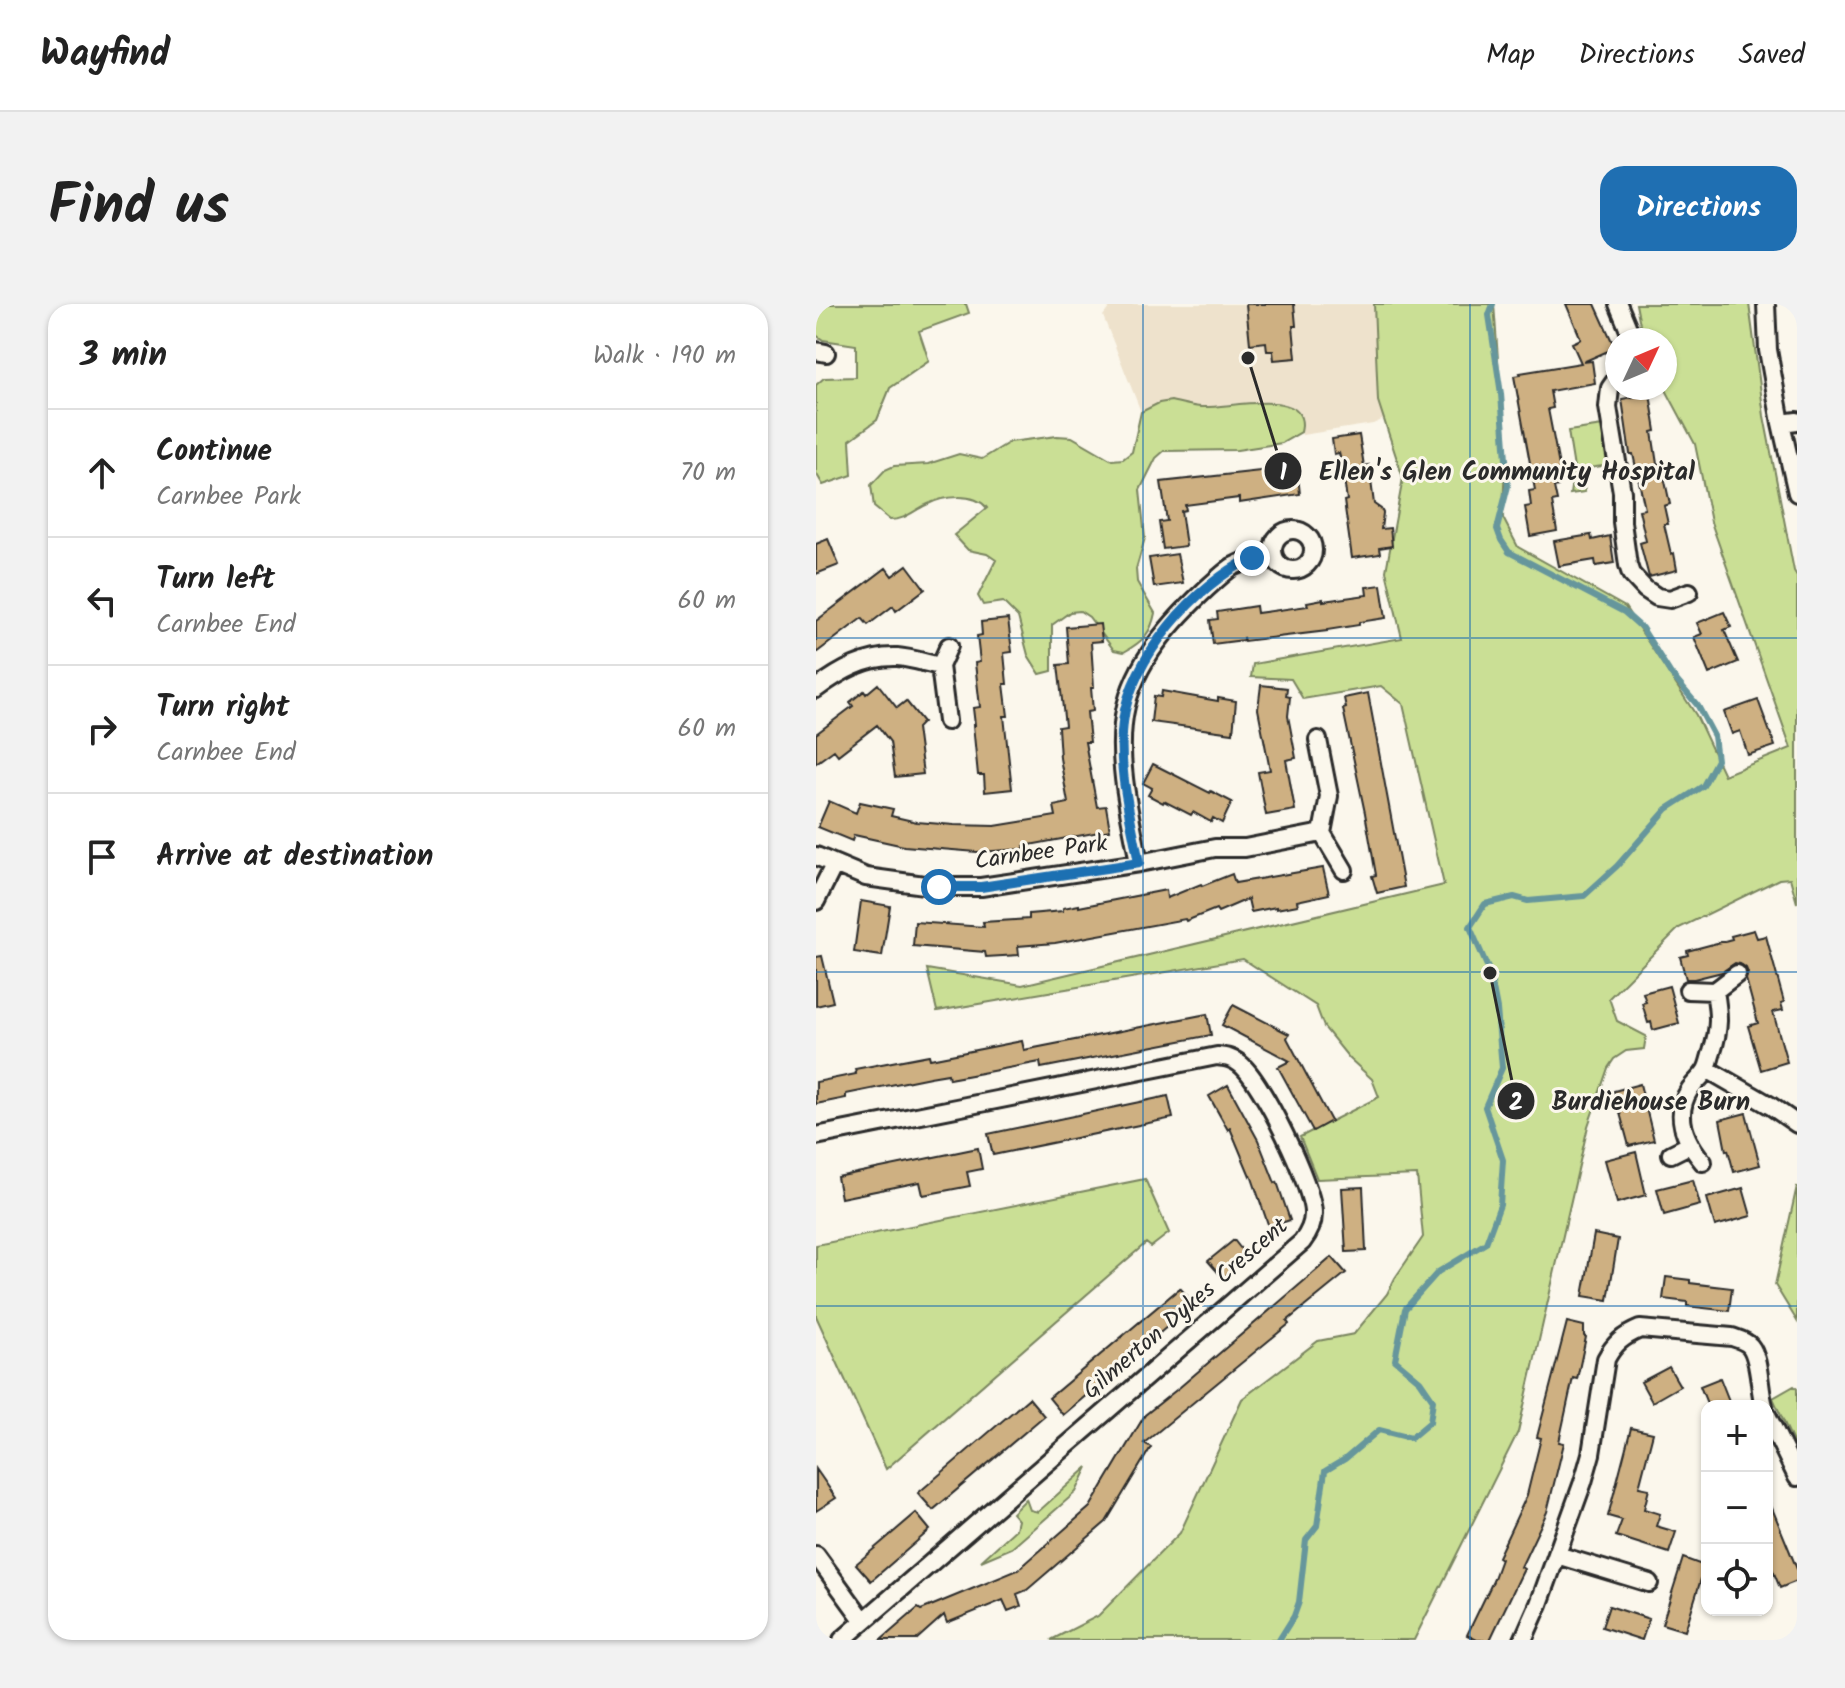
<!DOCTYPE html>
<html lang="en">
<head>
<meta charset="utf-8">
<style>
	:root { --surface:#fff; --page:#f2f2f2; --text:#222; --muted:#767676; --line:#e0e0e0; --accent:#1f6fb2 }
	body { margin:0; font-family:Kalam,sans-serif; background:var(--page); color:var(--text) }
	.controls { position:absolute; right:24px; bottom:24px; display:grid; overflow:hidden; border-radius:16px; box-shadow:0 2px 6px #0004 }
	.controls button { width:72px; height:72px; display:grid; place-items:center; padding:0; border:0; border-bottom:2px solid var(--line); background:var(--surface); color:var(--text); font:40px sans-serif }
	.compass { position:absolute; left:789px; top:24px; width:72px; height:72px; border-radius:50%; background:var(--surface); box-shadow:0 2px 6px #0004; rotate:46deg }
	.stop { position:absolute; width:24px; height:24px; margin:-18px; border:6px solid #1f6fb2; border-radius:50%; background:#fff }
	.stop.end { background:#1f6fb2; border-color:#fff; box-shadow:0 2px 8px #0008 }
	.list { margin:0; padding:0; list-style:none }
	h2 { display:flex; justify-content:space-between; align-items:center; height:104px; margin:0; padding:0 32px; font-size:34px }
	h2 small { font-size:26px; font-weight:400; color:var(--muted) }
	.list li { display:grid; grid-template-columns:52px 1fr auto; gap:24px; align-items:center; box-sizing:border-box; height:128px; padding:0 32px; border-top:2px solid var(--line) }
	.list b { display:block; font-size:30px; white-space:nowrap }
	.list p { margin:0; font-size:26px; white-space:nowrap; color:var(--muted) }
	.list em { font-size:26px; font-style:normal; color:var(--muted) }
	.icon { flex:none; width:44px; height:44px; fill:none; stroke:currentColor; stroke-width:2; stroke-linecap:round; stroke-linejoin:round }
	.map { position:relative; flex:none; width:981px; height:1336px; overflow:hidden; border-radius:24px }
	header { display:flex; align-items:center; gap:48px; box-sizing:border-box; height:112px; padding:0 40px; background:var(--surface); border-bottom:2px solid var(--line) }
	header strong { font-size:38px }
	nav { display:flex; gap:44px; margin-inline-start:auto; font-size:28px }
	.intro { display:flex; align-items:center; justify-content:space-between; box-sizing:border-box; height:192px; padding:0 48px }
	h1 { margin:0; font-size:56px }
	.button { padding:20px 36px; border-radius:24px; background:var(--accent); color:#fff; font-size:28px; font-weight:700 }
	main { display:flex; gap:48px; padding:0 48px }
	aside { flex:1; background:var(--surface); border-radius:24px; box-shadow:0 2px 6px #0004 }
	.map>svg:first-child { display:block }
	.built { fill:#eee2cc }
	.green { fill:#cadf95; stroke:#7a8560; stroke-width:2 }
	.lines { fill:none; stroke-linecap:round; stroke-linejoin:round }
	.stream { stroke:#66969c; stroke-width:6 }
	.building { fill:#ceb082; stroke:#2b2b2b; stroke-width:2 }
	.street-casing { stroke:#2b2b2b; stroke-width:22 }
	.street { stroke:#fbf7ec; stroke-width:16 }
	.route { stroke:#1f6fb2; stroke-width:10 }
	.grid { fill:none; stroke:#1f6fb2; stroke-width:2; stroke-opacity:0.55 }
	.labels { text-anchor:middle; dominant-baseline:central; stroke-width:6; stroke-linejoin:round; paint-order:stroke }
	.street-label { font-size:24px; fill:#2b2b2b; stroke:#fbf7ec }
	.leader { fill:none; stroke:#2b2b2b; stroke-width:3 }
	.callout-dot { fill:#2b2b2b; stroke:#fbf7ec; stroke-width:3 }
	.mark-label { font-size:24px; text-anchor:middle; font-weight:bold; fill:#fff }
	.callout-label { font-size:26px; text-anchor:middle; font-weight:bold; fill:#2b2b2b; stroke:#fbf7ec; stroke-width:6; stroke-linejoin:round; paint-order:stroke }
</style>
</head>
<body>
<header>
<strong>Wayfind</strong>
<nav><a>Map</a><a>Directions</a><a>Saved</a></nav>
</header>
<div class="intro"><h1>Find us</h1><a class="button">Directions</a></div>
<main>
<aside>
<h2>3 min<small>Walk · 190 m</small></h2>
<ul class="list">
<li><svg class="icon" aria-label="ahead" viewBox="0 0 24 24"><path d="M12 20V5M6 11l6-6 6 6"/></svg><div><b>Continue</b><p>Carnbee Park</p></div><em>70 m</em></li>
<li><svg class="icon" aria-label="left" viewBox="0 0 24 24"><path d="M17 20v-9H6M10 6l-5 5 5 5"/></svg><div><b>Turn left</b><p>Carnbee End</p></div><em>60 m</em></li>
<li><svg class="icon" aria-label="right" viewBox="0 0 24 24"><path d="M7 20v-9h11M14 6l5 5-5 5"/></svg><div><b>Turn right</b><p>Carnbee End</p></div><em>60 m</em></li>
<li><svg class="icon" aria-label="arrive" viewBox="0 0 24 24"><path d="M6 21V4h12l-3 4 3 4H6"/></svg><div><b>Arrive at destination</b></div></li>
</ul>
</aside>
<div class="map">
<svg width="981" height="1336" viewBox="0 0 981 1336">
	<rect width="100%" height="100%" fill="#fbf7ec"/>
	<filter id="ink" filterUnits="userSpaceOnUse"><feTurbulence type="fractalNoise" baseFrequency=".0125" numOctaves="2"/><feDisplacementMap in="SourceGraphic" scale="16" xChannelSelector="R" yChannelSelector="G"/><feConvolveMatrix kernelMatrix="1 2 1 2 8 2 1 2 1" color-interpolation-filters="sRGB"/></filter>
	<g filter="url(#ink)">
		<path class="built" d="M296 0H558L562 97 568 115 557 120 486 131 485 128 487 117 483 108 421 99 388 104 355 97 343 99 325 108 287 12Z"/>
		<path class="green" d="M0 0H150L153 9 103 27 113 57 74 84 61 116 34 136 36 171 7 181 0 169V81L8 74 40 73V41L7 36 0 31Z
			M558 0H678L689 152 687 214 702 243 809 303 880 411 908 471 975 444 895 218 879 140 849 84V36H827L820 0H933L948 112 978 267 981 272V599L974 574 963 575 863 624 793 694 801 717 830 732 828 745 810 747 798 755 792 764 772 822 702 1128 598 1336H235L282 1312 364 1229 426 1095 502 1037 538 1030 571 990 579 974 607 933 601 871 501 875 484 833 563 793 556 775 533 754 508 723 500 702 427 655 121 707 111 665 206 681 628 581 587 400 565 382 487 395 475 375 435 373 437 360 586 334 570 267 587 174 562 97Z
			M355 97C365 99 376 103 386 103 411 105 496 81 485 128L466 139 421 146 348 147 340 154 324 186 329 234 320 265 321 278 339 309C335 330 326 338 308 348L298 346 273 313 264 307 254 308 236 321V367L224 370 212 351 202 313 187 298 167 301 162 292 180 256 171 250 152 246 138 231 171 204C158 188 127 192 110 201 97 207 89 216 74 216L58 203 55 181 69 166 78 162 112 160 143 150 166 155 194 138 241 132 256 133 296 156 307 155 316 148 325 108 343 99Z
			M787 122 794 161 765 165 769 188 754 190 758 164 752 127Z
			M329 875 353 929 335 943 330 939 70 1165 0 1012V941Z
			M981 882V1017L959 981Z
			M978 1082 981 1085V1147L957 1094Z
			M272 1163 260 1188 196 1244 165 1257 200 1225 202 1216 196 1209 210 1195 214 1206 222 1208Z"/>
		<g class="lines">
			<path class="stream" d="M463 1336 478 1312 483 1298 490 1236 501 1222 509 1167 529 1155 563 1126 595 1134 614 1118 617 1096 604 1077 579 1056 589 1005 622 968 670 939 684 901 687 856 669 803 686 764 681 705 674 669 654 623 669 600 698 593 712 597 768 592 801 562 851 505 887 482 901 456 898 432 882 402 855 370 826 324 808 308 693 248 685 236 681 225 692 182 685 90 673 11 677 0"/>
		</g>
		<path class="building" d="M430 0H478L480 22H477L480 54 458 56 457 47H451L450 38 434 40Z
			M750 0H779L799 44 767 58 776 57 779 79 734 87 737 104 732 105 744 167 740 168 742 182 738 183 741 197 736 198 741 227 714 232 709 203 715 202 713 187 719 186 698 72 705 71 704 69 765 59 756 39 765 35Z
			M834 90 840 127 836 128 841 160 845 159 854 200 848 202 852 220H848L855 250 858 249 861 266 833 273 824 239 830 237 823 206 829 205 817 150H814L806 95Z
			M543 131 548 162 553 161 558 200 565 205 567 209 565 225 574 224 576 242 563 244 564 250 536 254 528 197 531 196 526 161 523 149 518 150 516 135Z
			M481 163 484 190 423 199V194L369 201 370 206 365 207 370 242 347 245 343 218 351 217 345 178Z
			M775 231 776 236 794 232 798 259 780 262 779 256 743 262 738 237Z
			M12 235 23 261 0 270V240Z
			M361 250 367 279 338 283 333 254Z
			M91 261 109 285 80 307 77 302 52 321 46 314 0 349V317L70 264 76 272Z
			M565 281 570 314 543 318V321L511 326V327L428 337 427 333V336L397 340 394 316 402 315 401 308 440 302 441 309 492 302 491 298 507 295V297L551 291 550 283Z
			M908 308 915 323 908 326 922 358 893 370 878 333 886 330 881 319Z
			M192 315 196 348 188 349 191 380H188L192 412H188L196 485 169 488 168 471H162L157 421H159L157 404 164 403 159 359 164 358 161 332 166 331 165 318Z
			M284 320 286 337 275 338 278 384H275L277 407 271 408 274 438H269L281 503 290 502 294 526 208 542 209 545 161 548 88 542 38 531 36 537 2 523 13 497 40 509 44 498 77 505 75 512 101 518 138 521 179 522 240 512 238 502 252 499 244 454 242 423 249 422 242 361 253 360 250 323Z
			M62 380 81 404 90 397 107 418 101 424 107 470 79 473 74 438 61 421 22 451 18 446 0 459V430L37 402 34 398 48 387 50 390Z
			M445 381 471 384 470 392 474 393 472 412 480 454 470 456 479 506 450 511 442 468 454 466 442 405Z
			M346 387 402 397V394L420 397 417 429 335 418 338 392 345 393Z
			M552 389 588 583 561 589 556 572 560 571 549 509 527 405 530 404 528 394Z
			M942 396 959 442 932 451 924 427 916 430 908 408Z
			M337 460 394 489 395 487 416 498 406 519 397 514 395 518 377 508 375 511 348 497 347 499 332 491 336 484 327 479Z
			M507 564 513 590 481 597 482 601 460 605V603L435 608 432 595 402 608 400 605 370 617 369 615 239 639 202 642 203 651 170 653 169 648 97 642 99 618 168 623 167 618 213 615V610L247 607V604L263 601V603L350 586 351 594 385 580 386 582 416 570 419 579Z
			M45 597 74 602 66 652 38 648Z
			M938 626 941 634 950 632 968 698 965 699 967 706 957 708 971 758 945 766 932 722 942 719 930 675 932 669 930 664 924 660 919 659 906 668 878 675H870L864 653 872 651 871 647 916 635 915 632Z
			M6 652 17 698 0 702V653Z
			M853 682 863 719 837 726 835 718 832 719 826 699 830 698 827 689Z
			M417 701 473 730 471 734 515 817 497 827 462 763 474 757 406 721Z
			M391 710 395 731 225 764 224 758 133 775 132 770 114 773 30 790V794L0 800V778L40 770 39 765 113 751 114 755 206 737 208 746Z
			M824 780 838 836 813 842 798 787Z
			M412 781 442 836 459 879 461 878 474 916 453 923 435 871 434 872 414 824 412 826 393 792Z
			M352 792 357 814 177 851 172 830Z
			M930 809 944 861 918 868 912 846 910 847 904 816Z
			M162 844 166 865 151 868 154 882 107 891 104 878 25 894 21 873Z
			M820 848 830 891 801 899 789 856Z
			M877 876 884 901 848 911 841 885Z
			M547 883 550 947 530 948 526 884Z
			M927 884 935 912 899 922 891 894Z
			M778 930 802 935 792 996 767 992Z
			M418 936 432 954 407 974 392 957Z
			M516 953 530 969 471 1017 473 1020 328 1139 335 1143 290 1218 211 1286 201 1290 205 1302 192 1307 187 1296 131 1319 128 1311 100 1336H65L102 1304 105 1306 202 1266 274 1203 329 1111 364 1083Z
			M850 973 874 976V979L916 984 913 1007 871 1002V998L847 995Z
			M364 984 378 1000 247 1111 233 1094Z
			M751 1018 768 1022V1032L770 1033 761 1075 757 1074 743 1138 748 1139 731 1208 705 1263 708 1265 704 1273 674 1336H661L651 1331 677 1277 685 1255 682 1253 711 1191 725 1134 721 1133Z
			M853 1063 864 1082 836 1098 825 1078Z
			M904 1074 915 1102H892L884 1082Z
			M213 1094 228 1112 117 1206 102 1189Z
			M815 1124 837 1129 823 1183 833 1185 828 1205 844 1210 840 1222 860 1228 853 1249 800 1232 806 1216 792 1212Z
			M0 1165 20 1194 0 1207Z
			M951 1192 981 1265V1277L964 1284 951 1252Z
			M100 1209 114 1226 55 1277 40 1260Z
			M867 1254 889 1262 869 1327 846 1320Z
			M793 1302 833 1315 826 1336 786 1323Z"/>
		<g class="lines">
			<g class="street-casing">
				<path id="street" d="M802 0 817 36
					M950 0 952 46 965 119 981 189
					M0 47 10 49
					M801 74 794 84 792 103 806 188V218L812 261 815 270 829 285 841 293 854 295 873 288
					M965 119 981 117
					M457 246a20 20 0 1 1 40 0a20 20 0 1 1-40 0Z
					M124 362 133 342
					M0 385C24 367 50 352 81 353 95 354 110 359 124 362L131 417
					M502 436 513 492 506 529 528 566
					M0 552 50 573 123 583H165L323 559 399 544H429L506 529
					M323 559C315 514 302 466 307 420 312 366 351 322 388 287 397 279 406 270 416 263 429 256 443 253 457 251
					M0 597 18 561
					M872 686 899 687 921 670
					M891 765 955 802 981 820
					M0 832 401 752C410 753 417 754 424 760 445 775 498 884 497 910 497 921 493 929 486 938L26 1336
					M855 850 873 841
					M887 858C869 837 857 811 874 785 879 778 886 773 890 766 893 761 894 753 896 748 904 723 903 711 899 687
					M951 1111 981 1173
					M0 1251 48 1317
					M741 1251 833 1279
					M707 1336 723 1300 767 1178 775 1150 790 1055C798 1040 807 1032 824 1025L916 1033C922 1035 930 1037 934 1042 944 1054 943 1086 948 1102"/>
			</g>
			<use href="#street" class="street"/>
		</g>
	</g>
	<g class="lines" filter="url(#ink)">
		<path class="route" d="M123 583H165L323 559C315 514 301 465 307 418 314 355 380 280 436 254"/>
	</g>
	<path class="grid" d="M327 0V1336M654 0V1336M0 334H981M0 668H981M0 1002H981"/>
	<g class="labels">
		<g class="street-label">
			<text transform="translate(225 549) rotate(-8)">Carnbee Park</text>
			<text transform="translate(370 1005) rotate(-41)">Gilmerton Dykes Crescent</text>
		</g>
	</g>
	<path class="leader" d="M432 54L467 167M674 669L700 797"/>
	<g class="callout-dot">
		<circle cx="432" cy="54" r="8"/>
		<circle cx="674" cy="669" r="8"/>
		<circle cx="467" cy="167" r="20"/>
		<circle cx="700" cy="797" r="20"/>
	</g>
	<g class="mark-label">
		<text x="467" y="176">1</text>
		<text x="700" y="806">2</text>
	</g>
	<g class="callout-label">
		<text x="691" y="176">Ellen's Glen Community Hospital</text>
		<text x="835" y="806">Burdiehouse Burn</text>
	</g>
</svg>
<div class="controls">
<button>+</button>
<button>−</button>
<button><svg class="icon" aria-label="locate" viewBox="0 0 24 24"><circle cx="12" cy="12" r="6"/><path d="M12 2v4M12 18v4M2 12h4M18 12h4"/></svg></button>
</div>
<svg class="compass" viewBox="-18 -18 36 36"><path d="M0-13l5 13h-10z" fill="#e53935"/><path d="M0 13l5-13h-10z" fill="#767676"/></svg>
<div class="stop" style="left:123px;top:583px"></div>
<div class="stop end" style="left:436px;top:254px"></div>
</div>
</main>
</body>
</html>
